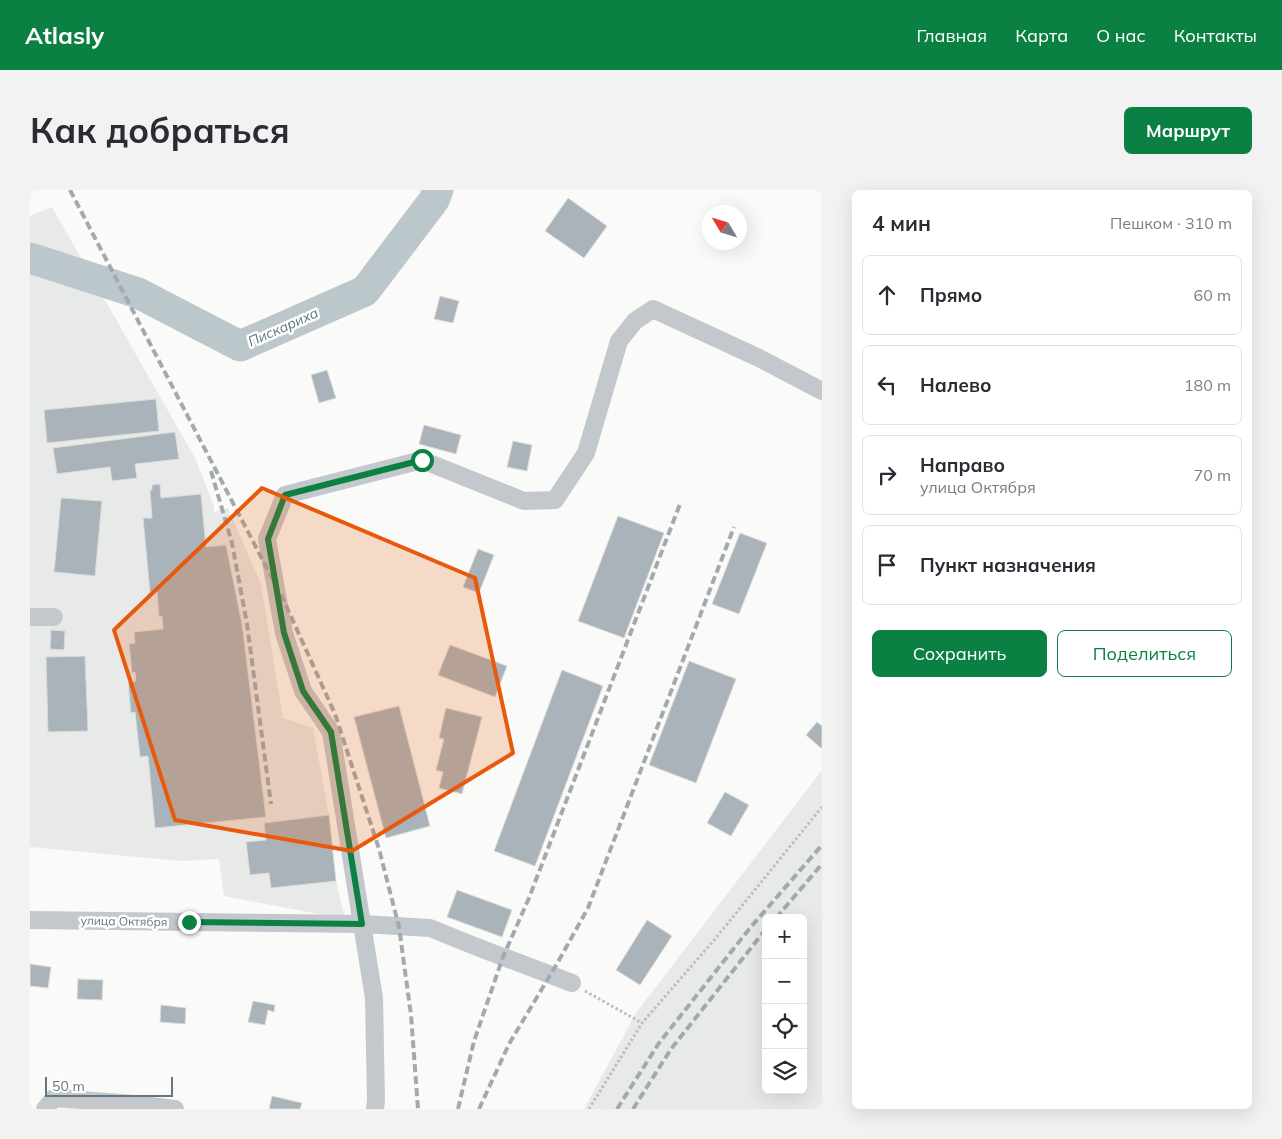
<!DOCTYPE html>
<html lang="ru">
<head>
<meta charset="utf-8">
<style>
	:root { --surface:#fff; --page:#f2f2f3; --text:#2b2b33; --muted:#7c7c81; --line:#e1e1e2; --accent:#0b8043 }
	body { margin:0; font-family:Mulish,sans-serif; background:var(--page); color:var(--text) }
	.controls { position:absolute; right:15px; bottom:15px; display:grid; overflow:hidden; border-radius:8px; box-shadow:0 5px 20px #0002 }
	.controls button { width:45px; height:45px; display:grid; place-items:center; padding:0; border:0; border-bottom:1px solid var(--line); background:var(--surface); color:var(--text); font:25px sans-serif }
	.compass { position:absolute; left:672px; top:15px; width:45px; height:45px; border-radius:50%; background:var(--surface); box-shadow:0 5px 20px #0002; rotate:308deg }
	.scale { position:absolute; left:15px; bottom:12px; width:128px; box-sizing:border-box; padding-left:5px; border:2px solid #657683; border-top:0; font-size:14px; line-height:18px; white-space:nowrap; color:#657683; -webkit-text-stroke:4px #fff; paint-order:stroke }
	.stop { position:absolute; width:15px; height:15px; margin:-11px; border:4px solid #0b8043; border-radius:50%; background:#fff }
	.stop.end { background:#0b8043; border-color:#fff; box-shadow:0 1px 5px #0008 }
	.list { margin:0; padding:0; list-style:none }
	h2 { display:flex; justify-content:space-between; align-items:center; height:65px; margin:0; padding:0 20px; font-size:21px }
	h2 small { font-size:16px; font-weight:400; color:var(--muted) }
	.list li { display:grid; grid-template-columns:32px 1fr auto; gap:15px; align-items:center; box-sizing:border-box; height:80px; margin:0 10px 10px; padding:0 10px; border:1px solid var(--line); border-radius:8px }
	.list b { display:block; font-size:19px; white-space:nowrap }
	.list p { margin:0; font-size:16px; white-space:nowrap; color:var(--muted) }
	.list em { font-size:16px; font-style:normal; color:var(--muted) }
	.actions { display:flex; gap:10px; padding:15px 20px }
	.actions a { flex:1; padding:11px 0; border:1px solid var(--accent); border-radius:8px; text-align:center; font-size:18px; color:var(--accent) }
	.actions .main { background:var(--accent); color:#fff }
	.icon { flex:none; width:28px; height:28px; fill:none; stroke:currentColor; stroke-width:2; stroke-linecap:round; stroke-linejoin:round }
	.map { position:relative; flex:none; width:792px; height:919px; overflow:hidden; border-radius:8px }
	header { display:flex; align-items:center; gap:30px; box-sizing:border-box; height:70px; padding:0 25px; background:var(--accent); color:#fff }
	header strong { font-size:24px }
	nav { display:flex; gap:28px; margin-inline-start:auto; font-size:18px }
	.intro { display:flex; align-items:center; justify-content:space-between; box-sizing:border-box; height:120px; padding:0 30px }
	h1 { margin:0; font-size:35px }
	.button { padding:12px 22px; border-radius:8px; background:var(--accent); color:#fff; font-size:18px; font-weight:700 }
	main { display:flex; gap:30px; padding:0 30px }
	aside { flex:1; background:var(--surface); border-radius:8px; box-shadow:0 5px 20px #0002 }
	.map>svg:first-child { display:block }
	.built { fill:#e8e9e9; fill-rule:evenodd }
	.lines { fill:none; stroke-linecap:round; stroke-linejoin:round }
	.river { stroke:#bbc7cb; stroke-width:31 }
	.building { fill:#aab3b9; stroke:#dcdcda }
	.path { stroke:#bbbfc2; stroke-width:3; stroke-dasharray:2.5 2.5; stroke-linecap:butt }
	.minor { stroke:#c3c8cc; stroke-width:18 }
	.rail { stroke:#a2aab0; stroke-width:4; stroke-dasharray:8 4; stroke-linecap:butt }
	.route { stroke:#0b8043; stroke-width:6 }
	.marked { fill:#e8590c; fill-opacity:0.2; stroke:#e8590c; stroke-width:4; stroke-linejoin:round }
	.labels { text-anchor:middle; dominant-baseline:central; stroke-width:5; stroke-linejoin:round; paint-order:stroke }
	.street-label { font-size:12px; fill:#657683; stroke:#fff }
	.water-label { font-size:14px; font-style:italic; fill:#60757c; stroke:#fff }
</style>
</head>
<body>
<header>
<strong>Atlasly</strong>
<nav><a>Главная</a><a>Карта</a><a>О нас</a><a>Контакты</a></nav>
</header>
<div class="intro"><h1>Как добраться</h1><a class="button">Маршрут</a></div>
<main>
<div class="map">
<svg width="792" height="919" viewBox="0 0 792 919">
	<rect width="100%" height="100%" fill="#fafaf8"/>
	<path class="built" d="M22 17 165 268 184 316V322L198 318 231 394 253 528 283 538 299 625 306 691 315 729 194 706 189 669 150 671 0 657V26Z
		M792 580V919H554L606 823ZM736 728H773V900H736Z"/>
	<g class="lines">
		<path class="river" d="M0 68 108 103 210 156 335 101 404 10 408 0"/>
	</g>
	<path class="building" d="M538 8 577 36 554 68 515 41Z
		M410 106 429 111 423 133 404 129Z
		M297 180 306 208 289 213 281 185Z
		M126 209 129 241 17 253 14 220Z
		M394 235 431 245 426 264 389 254Z
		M145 242 149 269 105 274 107 288 82 291 80 277 27 284 23 258Z
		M483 251 502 255 497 281 477 277Z
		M130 294 131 308 171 304 176 357 196 355 212 434 236 627 125 638 118 566 110 567 105 522 101 523 98 492 106 491 105 482 102 483 99 454 105 453 104 442 133 439 132 426 129 427 127 402 120 403 113 328H122L120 300H122V295Z
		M31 308 72 311 65 386 24 382Z
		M588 326 634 343 594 448 548 431Z
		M710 343 737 353 709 424 682 414Z
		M448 359 464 365 449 403 433 397Z
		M21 440 35 441 34 460 20 459Z
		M420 455 477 476 465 507 408 485Z
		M55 466 58 541 18 542 16 467Z
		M659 471 706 489 666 593 619 575Z
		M532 480 573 496 505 676 464 661Z
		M369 516 400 636 356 648 324 527Z
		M416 518 452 527 432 604 409 598 413 582 406 580 414 549 409 548Z
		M787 532 792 536V559L776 545Z
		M695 602 719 615 701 646 677 633Z
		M299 625 306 691 241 698 239 683 220 685 216 652 236 650 234 633Z
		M427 700 482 720 472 747 417 727Z
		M617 730 642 746 610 795 586 780Z
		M0 774 21 777 18 798 0 796Z
		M48 789 73 790 72 810 47 809Z
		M223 811 245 815 244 822 238 820 235 835 218 832Z
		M131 815 156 818 155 834 130 832Z
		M242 906 272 913 270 919H239Z"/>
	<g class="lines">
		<path class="path" d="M555 801 612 833
			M559 919 612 833 685 749 792 617"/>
		<path class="minor" d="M0 427H24
			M0 730 332 734 301 542 273 501 254 443 237 349 255 305 392 270 494 311 525 310 556 263 589 151 605 131 623 119 729 168 792 201
			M15 919 24 908 104 914 145 919
			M345 919 346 910 344 808 332 734 400 738 447 757 542 793"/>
		<path class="rail" d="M40 0 254 411 305 524 349 659 369 737 381 825 388 919
			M181 281 202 353 217 434 241 614
			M746 728 792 674
			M428 919 444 851 473 767 499 708 650 314
			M449 919 479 854 528 772 558 718 704 337
			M587 919 629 853 720 738 792 655
			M603 919 641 859 736 739"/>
	</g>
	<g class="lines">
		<path class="route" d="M159 732 332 734 301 542 273 501 254 443 238 349 255 305 392 270"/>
	</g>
	<path class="marked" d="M232 298 445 388 483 563 322 661 145 630 84 440Z"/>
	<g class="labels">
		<g class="street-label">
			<text transform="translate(94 731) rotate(1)">улица Октября</text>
		</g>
		<g class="water-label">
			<text transform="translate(253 137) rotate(-24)">Пискариха</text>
		</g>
	</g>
</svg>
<div class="controls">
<button>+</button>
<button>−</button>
<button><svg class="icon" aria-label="locate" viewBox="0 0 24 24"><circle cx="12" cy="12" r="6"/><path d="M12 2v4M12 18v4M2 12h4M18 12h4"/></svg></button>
<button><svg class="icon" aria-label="layers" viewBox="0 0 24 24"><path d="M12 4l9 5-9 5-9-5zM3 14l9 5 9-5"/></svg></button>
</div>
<svg class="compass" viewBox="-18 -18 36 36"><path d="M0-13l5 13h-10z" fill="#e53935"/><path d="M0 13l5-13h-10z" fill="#7c7c81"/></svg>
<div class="scale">50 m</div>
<div class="stop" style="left:392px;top:270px"></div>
<div class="stop end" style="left:159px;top:732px"></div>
</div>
<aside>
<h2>4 мин<small>Пешком · 310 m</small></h2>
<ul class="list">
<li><svg class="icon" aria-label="ahead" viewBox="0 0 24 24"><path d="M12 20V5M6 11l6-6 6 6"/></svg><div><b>Прямо</b></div><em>60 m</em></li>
<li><svg class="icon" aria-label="left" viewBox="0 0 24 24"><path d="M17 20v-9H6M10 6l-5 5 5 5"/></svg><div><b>Налево</b></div><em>180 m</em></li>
<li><svg class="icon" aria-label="right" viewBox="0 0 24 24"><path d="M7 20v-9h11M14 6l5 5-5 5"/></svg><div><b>Направо</b><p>улица Октября</p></div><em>70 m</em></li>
<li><svg class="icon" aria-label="arrive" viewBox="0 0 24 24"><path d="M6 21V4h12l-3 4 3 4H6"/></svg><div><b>Пункт назначения</b></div></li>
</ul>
<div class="actions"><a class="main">Сохранить</a><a>Поделиться</a></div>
</aside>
</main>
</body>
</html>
